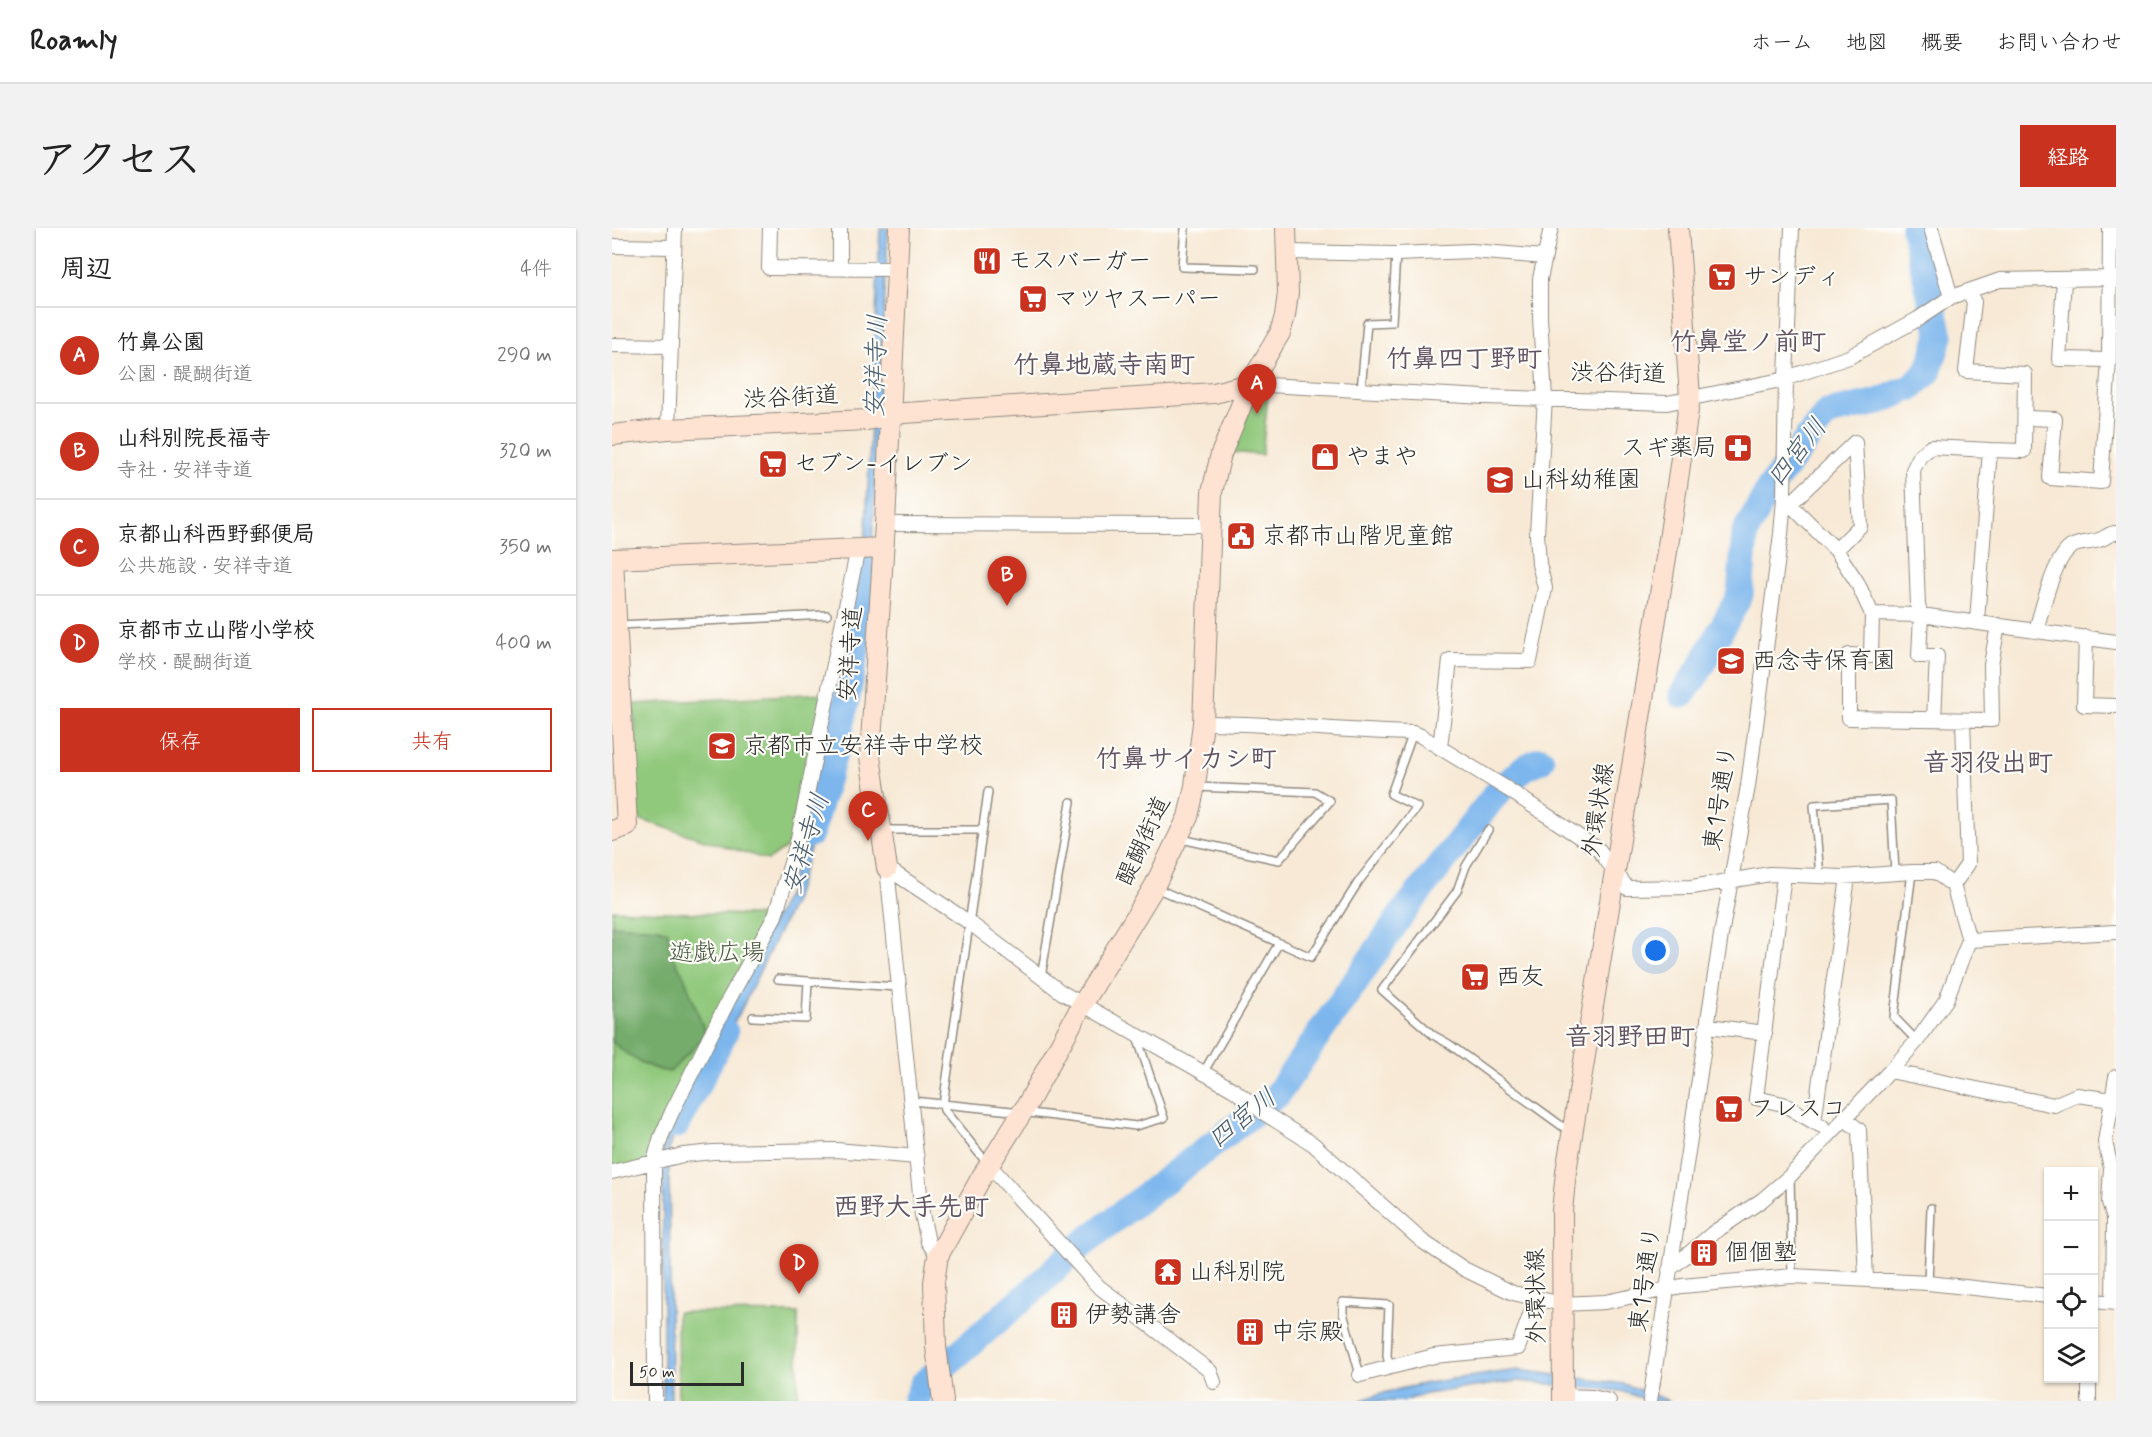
<!DOCTYPE html>
<html lang="ja">
<head>
<meta charset="utf-8">
<style>
	:root { --surface:#fff; --page:#f2f2f2; --text:#222; --muted:#767676; --line:#e0e0e0; --accent:#c8321e }
	body { margin:0; font-family:Mynerve,"Klee One",sans-serif; background:var(--page); color:var(--text) }
	.controls { position:absolute; right:18px; bottom:18px; display:grid; overflow:hidden; border-radius:0px; box-shadow:0 2px 4px #0004 }
	.controls button { width:54px; height:54px; display:grid; place-items:center; padding:0; border:0; border-bottom:2px solid var(--line); background:var(--surface); color:var(--text); font:30px sans-serif }
	.scale { position:absolute; left:18px; bottom:15px; width:114px; box-sizing:border-box; padding-left:6px; border:3px solid #2b2b2b; border-top:0; font-size:16px; line-height:21px; white-space:nowrap; color:#2b2b2b; -webkit-text-stroke:4px #fdfcf7; paint-order:stroke }
	.you { position:absolute; left:1044px; top:723px; width:21px; height:21px; margin:-15px; border:4px solid #fff; border-radius:50%; background:#1a73e8; box-shadow:0 0 0 9px #1a73e833 }
	.badge { display:grid; place-items:center; width:39px; height:39px; border-radius:50%; background:var(--accent); color:#fff; font-size:20px; font-weight:700 }
	.pin { position:absolute; translate:-50% -50px; filter:drop-shadow(0 2px 3px #0008) }
	.pin::after { content:''; position:absolute; top:32px; width:21px; height:18px; background:inherit; clip-path:polygon(0 0,100% 0,50% 100%) }
	.list { margin:0; padding:0; list-style:none }
	h2 { display:flex; justify-content:space-between; align-items:center; height:78px; margin:0; padding:0 24px; font-size:26px }
	h2 small { font-size:20px; font-weight:400; color:var(--muted) }
	.list li { display:grid; grid-template-columns:39px 1fr auto; gap:18px; align-items:center; box-sizing:border-box; height:96px; padding:0 24px; border-top:2px solid var(--line) }
	.list b { display:block; font-size:22px; white-space:nowrap }
	.list p { margin:0; font-size:20px; white-space:nowrap; color:var(--muted) }
	.list em { font-size:20px; font-style:normal; color:var(--muted) }
	.actions { display:flex; gap:12px; padding:18px 24px }
	.actions a { flex:1; padding:14px 0; border:2px solid var(--accent); border-radius:0px; text-align:center; font-size:21px; color:var(--accent) }
	.actions .main { background:var(--accent); color:#fff }
	.icon { flex:none; width:33px; height:33px; fill:none; stroke:currentColor; stroke-width:2; stroke-linecap:round; stroke-linejoin:round }
	.map { position:relative; flex:none; width:1504px; height:1173px; overflow:hidden; border-radius:0px }
	header { display:flex; align-items:center; gap:36px; box-sizing:border-box; height:84px; padding:0 30px; background:var(--surface); border-bottom:2px solid var(--line) }
	header strong { font-size:28px }
	nav { display:flex; gap:33px; margin-inline-start:auto; font-size:21px }
	.intro { display:flex; align-items:center; justify-content:space-between; box-sizing:border-box; height:144px; padding:0 36px }
	h1 { margin:0; font-size:42px }
	.button { padding:15px 27px; border-radius:0px; background:var(--accent); color:#fff; font-size:21px; font-weight:700 }
	main { display:flex; gap:36px; padding:0 36px }
	aside { flex:1; background:var(--surface); border-radius:0px; box-shadow:0 2px 4px #0004 }
	.map>svg:first-child { display:block }
	.green { fill:#90c87c; stroke:#5e7a54; stroke-width:1.5 }
	.forest { fill:#74ac6c; stroke:#506c4c; stroke-width:1.5 }
	.water { fill:#7cb6ed; stroke:#54708c; stroke-width:1.5 }
	.lines { fill:none; stroke-linecap:round; stroke-linejoin:round }
	.river { stroke:#7cb6ed; stroke-width:27 }
	.lane-casing { stroke:#918a80; stroke-width:10 }
	.street-casing { stroke:#918a80; stroke-width:16 }
	.secondary-casing { stroke:#918a80; stroke-width:22 }
	.lane { stroke:#fff; stroke-width:7 }
	.street { stroke:#fff; stroke-width:14 }
	.secondary { stroke:#fee3d2; stroke-width:20 }
	.labels { text-anchor:middle; dominant-baseline:central; stroke-width:4.5; stroke-linejoin:round; paint-order:stroke }
	.poi-label { font-size:24px; fill:#2b2b2b; stroke:#fdfcf7; text-anchor:start }
	.street-label { font-size:24px; fill:#2b2b2b; stroke:#fdfcf7 }
	.park-label { font-size:24px; fill:#495a43; stroke:#fdfcf7 }
	.neighbourhood-label { font-size:26px; font-weight:bold; fill:#625362; stroke:#fdfcf7 }
	.water-label { font-size:26px; font-style:italic; fill:#475c6f; stroke:#fdfcf7 }
</style>
</head>
<body>
<header>
<strong>Roamly</strong>
<nav><a>ホーム</a><a>地図</a><a>概要</a><a>お問い合わせ</a></nav>
</header>
<div class="intro"><h1>アクセス</h1><a class="button">経路</a></div>
<main>
<aside>
<h2>周辺<small>4件</small></h2>
<ul class="list">
<li><span class="badge">A</span><div><b>竹鼻公園</b><p>公園 · 醍醐街道</p></div><em>290 m</em></li>
<li><span class="badge">B</span><div><b>山科別院長福寺</b><p>寺社 · 安祥寺道</p></div><em>320 m</em></li>
<li><span class="badge">C</span><div><b>京都山科西野郵便局</b><p>公共施設 · 安祥寺道</p></div><em>350 m</em></li>
<li><span class="badge">D</span><div><b>京都市立山階小学校</b><p>学校 · 醍醐街道</p></div><em>400 m</em></li>
</ul>
<div class="actions"><a class="main">保存</a><a>共有</a></div>
</aside>
<div class="map">
<svg width="1504" height="1173" viewBox="0 0 1504 1173">
	<rect width="100%" height="100%" fill="#fdfcf7"/>
	<filter id="ink" filterUnits="userSpaceOnUse"><feTurbulence type="fractalNoise" baseFrequency=".0167" numOctaves="2"/><feDisplacementMap in="SourceGraphic" scale="12" xChannelSelector="R" yChannelSelector="G"/><feConvolveMatrix kernelMatrix="1 2 1 2 8 2 1 2 1" color-interpolation-filters="sRGB"/></filter>
	<filter id="wash" filterUnits="userSpaceOnUse"><feTurbulence type="fractalNoise" baseFrequency=".008" numOctaves="4" result="noise"/><feDisplacementMap in="SourceGraphic" scale="24" xChannelSelector="R" yChannelSelector="G"/><feGaussianBlur stdDeviation="1.35" result="paint"/><feColorMatrix in="noise" values="0 0 0 0 0 0 0 0 0 0 0 0 0 0 0 0 0 1.4 0 .05"/><feComposite in="paint" operator="in"/></filter>
	<g filter="url(#wash)">
		<rect width="100%" height="100%" fill="#f7e9d5"/>
		<path class="green" d="M656 167 650 227 619 224 640 174Z
			M212 465 176 619 156 632 26 591 22 476Z
			M0 682 163 688 42 933 0 946Z
			M65 1084 186 1085V1170L183 1171V1173H66Z"/>
		<path class="forest" d="M0 697 47 700 56 704 57 722 72 748 94 807 58 844C36 841 15 828 0 813Z"/>
		<path class="water" d="M268 0H276L259 348 227 479 198 621 182 673 126 788 89 845 57 919 59 1173H51V921L66 877 177 663 206 556 247 368 254 301Z
			M906 1142 1012 1156 1058 1173H1039L1009 1163 905 1153 813 1166 792 1173H747C798 1154 853 1150 906 1142Z"/>
		<g class="lines">
			<path class="river" d="M1070 467 1086 444 1128 367 1133 305 1157 261 1215 185 1266 174 1300 159 1316 144 1328 108 1302 0
				M198 606 227 509 256 362 257 325
				M64 897 113 804
				M304 1173 311 1156 422 1061 470 1016 665 867 790 686 884 566 912 540 929 532"/>
		</g>
	</g>
	<g filter="url(#ink)">
		<g class="lines">
			<g class="lane-casing">
				<path id="lane" d="M573 0 570 39 643 41
					M749 162 755 95 780 94 784 26
					M7 397 215 387
					M271 602H370
					M876 602 854 638 845 663 770 762 821 807 837 816 958 904
					M569 611 667 632 718 573 703 564 585 559
					M1300 644 1282 789 1305 813
					M1208 649 1202 577 1279 572 1283 645
					M544 660 699 729 747 653 805 579 779 566 801 505
					M429 749 459 574
					M166 751 286 759
					M141 789 194 791 196 753
					M591 845 667 715
					M300 873 410 884 524 898 552 890 525 809
					M375 935 332 882 331 877 376 564
					M1178 948 1180 1048
					M1316 1055 1319 980
					M748 1147 731 1085V1074L777 1077 775 1128 778 1139"/>
			</g>
			<g class="street-casing">
				<path id="street" d="M158 0 157 40 284 41
					M1319 0 1339 69
					M0 18 62 19
					M675 24 784 26 860 23 933 29
					M228 41V0
					M1452 52 1447 131 1497 132
					M1356 63 1362 74 1354 143 1413 146 1412 223 1378 222 1365 393
					M0 117 59 118
					M638 156 872 169 1055 175 1169 152 1237 129 1306 91 1339 69 1388 52 1504 50
					M1414 190 1443 191 1438 250 1489 254 1497 132 1498 0
					M56 201 63 0
					M1172 270 1224 322 1245 354 1260 386 1259 428 1237 427V490L1380 492 1379 437 1386 397
					M1178 276 1243 214 1248 298 1224 322
					M273 296 598 297
					M1260 386 1309 387 1504 414
					M1424 402C1430 382 1442 330 1459 319 1466 314 1478 315 1487 312 1494 310 1497 305 1504 305
					M1474 409 1472 477 1504 478
					M1322 491 1325 428H1307L1309 387 1306 378 1301 242 1308 228 1319 219 1378 222
					M591 495C661 495 730 503 801 505L809 508 897 562 987 622 1015 660 1080 659 1158 646 1230 649 1300 644H1323L1341 657 1357 712 1504 704
					M828 520 838 432 918 433 933 360 927 336 925 306 933 170 928 90V51L939 0
					M275 640 358 695 449 764 622 862 652 885 701 916 810 1013 852 1041 901 1065 950 1076 993 1074 1070 1058 1180 1048 1316 1055 1436 1068
					M275 640 310 986 316 1014 326 1028
					M1172 647 1144 870 1171 876 1202 894
					M1341 657 1356 636 1351 492
					M1096 798 1153 805
					M1278 843 1442 877 1465 867 1500 872
					M1232 890 1247 902 1254 1050
					M1210 898 1202 894 1236 649
					M377 937 486 1058 598 1143 602 1154
					M0 944 71 927 101 924 224 922 305 929
					M1057 1042 1101 1005 1150 972 1178 948 1278 843 1305 813 1334 772 1357 712
					M1482 1073 1504 1075
					M1501 1075 1502 990 1497 974 1499 940 1493 914 1504 849
					M748 1147 822 1128 906 1120 924 1071
					M1477 1150V1173
					M951 1168 980 1169 997 1173
					M43 1173 42 933 49 909 60 884 117 771 163 688 185 615 246 320
					M1038 1173 1109 707 1136 558 1169 306 1172 270 1174 150 1180 0"/>
			</g>
			<g class="secondary-casing">
				<path id="secondary" d="M0 207 56 201 255 192 292 185 602 165 638 156
					M0 331 271 320
					M0 603 15 598 1 331
					M275 640 258 529 273 296 287 0
					M331 1173 324 1119 322 1054 326 1028 369 950 416 875 470 777 542 659 576 589 583 558 591 495 600 264 609 226 638 156 668 105 673 88 676 65 674 0
					M951 1173 950 983 954 944 1058 305 1078 169 1066 0"/>
			</g>
			<use href="#lane" class="lane"/>
			<use href="#street" class="street"/>
			<use href="#secondary" class="secondary"/>
		</g>
	</g>
	<defs>
		<g id="restaurant-square" transform="scale(1.5)"><rect x="-9" y="-9" width="18" height="18" rx="4" fill="#c8321e" stroke="#fdfcf7"/><path d="M-5-6h1v4h1v-4h1v4h1v-4h1v5L-1.5 .5V6h-2V.5L-5-1ZM5-6V6H3V1.5H1.5Q1.5-4 5-6Z" fill="#fff"/></g>
		<g id="supermarket-square" transform="scale(1.5)"><rect x="-9" y="-9" width="18" height="18" rx="4" fill="#c8321e" stroke="#fdfcf7"/><path d="M-6-5.5h2.5l.6 2H6L4.5 2H-2.5L-4.4-4H-6ZM-1.5 3.2a1.3 1.3 0 1 0 .1 0ZM3 3.2a1.3 1.3 0 1 0 .1 0Z" fill="#fff"/></g>
		<g id="pharmacy-square" transform="scale(1.5)"><rect x="-9" y="-9" width="18" height="18" rx="4" fill="#c8321e" stroke="#fdfcf7"/><path d="M-2-6h4v4h4v4h-4v4h-4v-4h-4v-4h4Z" fill="#fff"/></g>
		<g id="shop-square" transform="scale(1.5)"><rect x="-9" y="-9" width="18" height="18" rx="4" fill="#c8321e" stroke="#fdfcf7"/><path d="M-5-2.5h2.3a2.7 3.5 0 0 1 5.4 0H5L5.5 6h-11ZM-1.5-2.5h3a1.5 2.3 0 0 0-3 0Z" fill="#fff"/></g>
		<g id="school-square" transform="scale(1.5)"><rect x="-9" y="-9" width="18" height="18" rx="4" fill="#c8321e" stroke="#fdfcf7"/><path d="M0-5L7-2L0 1L-7-2ZM-4 1L0 2.5L4 1V4Q0 6-4 4Z" fill="#fff"/></g>
		<g id="civic-square" transform="scale(1.5)"><rect x="-9" y="-9" width="18" height="18" rx="4" fill="#c8321e" stroke="#fdfcf7"/><path d="M-.6-6.5H3V-4.5H.6V-3L4-1V1h2V6H-6V1h2V-1L-.6-3ZM-1.2 2.5V6h2.4V2.5Z" fill="#fff"/></g>
		<g id="building-square" transform="scale(1.5)"><rect x="-9" y="-9" width="18" height="18" rx="4" fill="#c8321e" stroke="#fdfcf7"/><path d="M-4-6H4V6H1V3H-1V6H-4ZM-2.5-4.3h1.7v1.8h-1.7ZM.8-4.3h1.7v1.8H.8ZM-2.5-1h1.7V.8h-1.7ZM.8-1h1.7V.8H.8Z" fill="#fff"/></g>
		<g id="temple-square" transform="scale(1.5)"><rect x="-9" y="-9" width="18" height="18" rx="4" fill="#c8321e" stroke="#fdfcf7"/><path d="M0-6L5-2H3V0L6.5 2.5H4V6H1.5V3h-3V6H-4V2.5H-6.5L-3 0V-2H-5Z" fill="#fff"/></g>
	</defs>
	<g fill-rule="evenodd">
		<use href="#restaurant-square" x="375" y="33"/>
		<use href="#supermarket-square" x="1110" y="49"/>
		<use href="#supermarket-square" x="421" y="71"/>
		<use href="#pharmacy-square" x="1126" y="220"/>
		<use href="#shop-square" x="713" y="229"/>
		<use href="#supermarket-square" x="161" y="236"/>
		<use href="#school-square" x="888" y="252"/>
		<use href="#civic-square" x="629" y="308"/>
		<use href="#school-square" x="1119" y="433"/>
		<use href="#school-square" x="110" y="518"/>
		<use href="#supermarket-square" x="863" y="749"/>
		<use href="#supermarket-square" x="1117" y="881"/>
		<use href="#building-square" x="1092" y="1025"/>
		<use href="#temple-square" x="556" y="1044"/>
		<use href="#building-square" x="452" y="1087"/>
		<use href="#building-square" x="638" y="1104"/>
	</g>
	<g class="labels">
		<g class="poi-label">
			<text x="396" y="33">モスバーガー</text>
			<text x="1131" y="49">サンディ</text>
			<text x="442" y="71">マツヤスーパー</text>
			<text x="1105" y="220" text-anchor="end">スギ薬局</text>
			<text x="734" y="229">やまや</text>
			<text x="182" y="236">セブン-イレブン</text>
			<text x="909" y="252">山科幼稚園</text>
			<text x="650" y="308">京都市山階児童館</text>
			<text x="1140" y="433">西念寺保育園</text>
			<text x="131" y="518">京都市立安祥寺中学校</text>
			<text x="884" y="749">西友</text>
			<text x="1138" y="881">フレスコ</text>
			<text x="1113" y="1025">個個塾</text>
			<text x="577" y="1044">山科別院</text>
			<text x="473" y="1087">伊勢講舎</text>
			<text x="659" y="1104">中宗殿</text>
		</g>
		<g class="street-label">
			<text transform="translate(1006 146) rotate(1)">渋谷街道</text>
			<text transform="translate(179 170) rotate(-3)">渋谷街道</text>
			<text transform="translate(239 426) rotate(-86)">安祥寺道</text>
			<text transform="translate(1109 570) rotate(-81)">東1号通り</text>
			<text transform="translate(987 582) rotate(-81)">外環状線</text>
			<text transform="translate(532 613) rotate(-65)">醍醐街道</text>
			<text transform="translate(1034 1051) rotate(-82)">東1号通り</text>
			<text transform="translate(925 1068) rotate(-91)">外環状線</text>
		</g>
		<g class="park-label">
			<text x="105" y="725">遊戯広場</text>
		</g>
		<g class="neighbourhood-label">
			<text x="1136" y="115">竹鼻堂ノ前町</text>
			<text x="852" y="132">竹鼻四丁野町</text>
			<text x="492" y="138">竹鼻地蔵寺南町</text>
			<text x="574" y="532">竹鼻サイカシ町</text>
			<text x="1376" y="536">音羽役出町</text>
			<text x="1018" y="810">音羽野田町</text>
			<text x="299" y="980">西野大手先町</text>
		</g>
		<g class="water-label">
			<text transform="translate(265 138) rotate(-88)">安祥寺川</text>
			<text transform="translate(1186 225) rotate(-52)">四宮川</text>
			<text transform="translate(195 616) rotate(-73)">安祥寺川</text>
			<text transform="translate(631 891) rotate(-39)">四宮川</text>
		</g>
	</g>
</svg>
<div class="controls">
<button>+</button>
<button>−</button>
<button><svg class="icon" aria-label="locate" viewBox="0 0 24 24"><circle cx="12" cy="12" r="6"/><path d="M12 2v4M12 18v4M2 12h4M18 12h4"/></svg></button>
<button><svg class="icon" aria-label="layers" viewBox="0 0 24 24"><path d="M12 4l9 5-9 5-9-5zM3 14l9 5 9-5"/></svg></button>
</div>
<div class="scale">50 m</div>
<div class="you"></div>
<div class="pin badge" style="left:645px;top:186px">A</div>
<div class="pin badge" style="left:395px;top:378px">B</div>
<div class="pin badge" style="left:256px;top:613px">C</div>
<div class="pin badge" style="left:187px;top:1066px">D</div>
</div>
</main>
</body>
</html>
